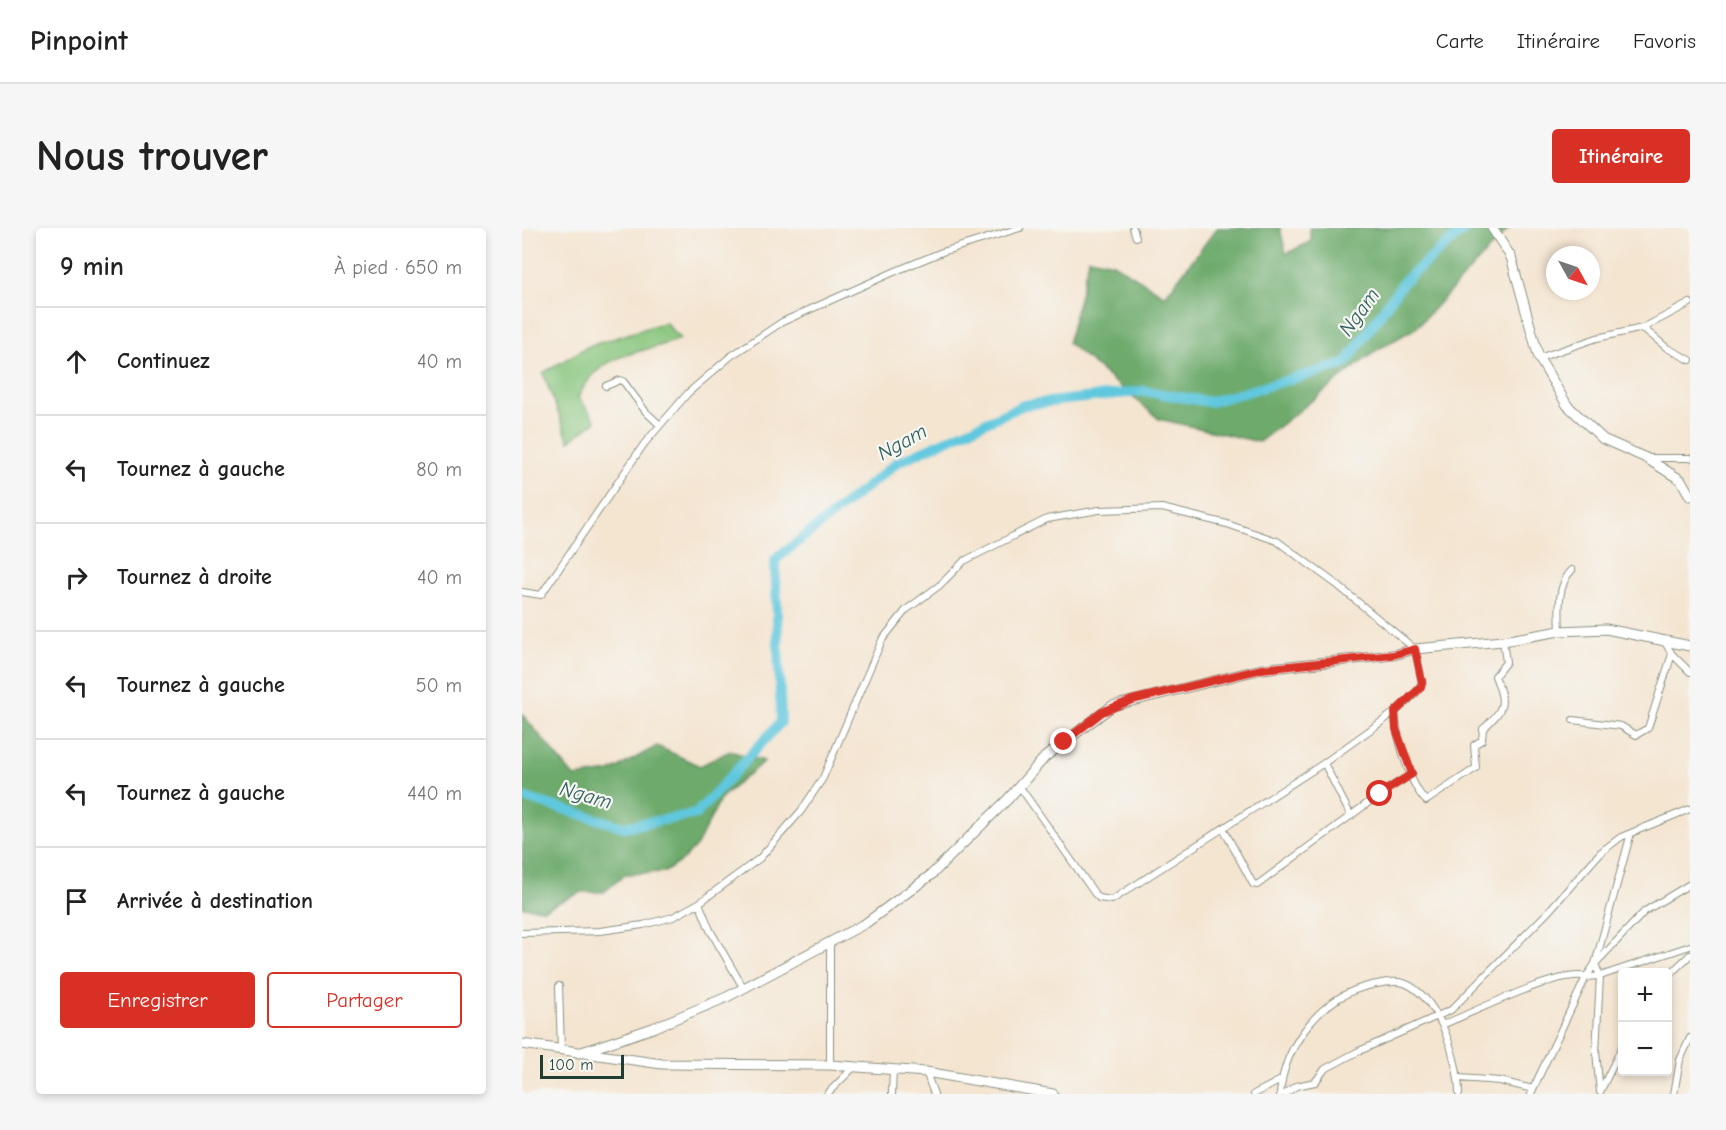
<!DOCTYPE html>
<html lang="fr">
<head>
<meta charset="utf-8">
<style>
	:root { --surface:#fff; --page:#f6f6f6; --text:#222; --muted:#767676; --line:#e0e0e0; --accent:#d93025 }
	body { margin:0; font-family:"Comic Neue",sans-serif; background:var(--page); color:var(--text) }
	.controls { position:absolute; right:18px; bottom:18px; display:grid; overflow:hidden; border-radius:6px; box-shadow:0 3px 9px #0003 }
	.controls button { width:54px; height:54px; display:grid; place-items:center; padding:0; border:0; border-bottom:2px solid var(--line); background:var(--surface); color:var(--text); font:30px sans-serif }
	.compass { position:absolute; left:1024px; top:18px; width:54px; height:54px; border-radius:50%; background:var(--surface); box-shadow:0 3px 9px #0003; rotate:130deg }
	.scale { position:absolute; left:18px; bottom:15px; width:84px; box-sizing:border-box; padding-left:6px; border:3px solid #1f3d34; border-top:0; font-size:16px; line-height:21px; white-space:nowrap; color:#1f3d34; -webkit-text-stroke:4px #f6f6f2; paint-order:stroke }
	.stop { position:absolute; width:18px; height:18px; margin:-14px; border:4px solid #d93025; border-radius:50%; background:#fff }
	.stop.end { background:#d93025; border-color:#fff; box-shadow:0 2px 6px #0008 }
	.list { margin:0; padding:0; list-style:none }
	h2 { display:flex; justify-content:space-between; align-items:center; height:78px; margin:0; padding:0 24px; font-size:26px }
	h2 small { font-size:20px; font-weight:400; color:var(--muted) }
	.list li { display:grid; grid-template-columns:39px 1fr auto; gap:18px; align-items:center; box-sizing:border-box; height:108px; padding:0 24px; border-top:2px solid var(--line) }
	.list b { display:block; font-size:22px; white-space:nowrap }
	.list em { font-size:20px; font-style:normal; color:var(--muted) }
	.actions { display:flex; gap:12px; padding:18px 24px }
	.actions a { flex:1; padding:14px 0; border:2px solid var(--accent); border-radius:6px; text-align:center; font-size:21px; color:var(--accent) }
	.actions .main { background:var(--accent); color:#fff }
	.icon { flex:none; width:33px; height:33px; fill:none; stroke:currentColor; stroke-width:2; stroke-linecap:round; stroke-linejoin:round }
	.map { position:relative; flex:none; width:1168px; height:866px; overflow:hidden; border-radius:6px }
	header { display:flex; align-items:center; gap:36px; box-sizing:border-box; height:84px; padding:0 30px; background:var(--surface); border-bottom:2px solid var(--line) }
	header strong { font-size:28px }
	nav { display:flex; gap:33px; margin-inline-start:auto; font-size:21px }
	.intro { display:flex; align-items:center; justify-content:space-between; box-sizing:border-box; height:144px; padding:0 36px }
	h1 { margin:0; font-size:42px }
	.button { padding:15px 27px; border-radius:6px; background:var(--accent); color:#fff; font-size:21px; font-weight:700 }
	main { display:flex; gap:36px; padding:0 36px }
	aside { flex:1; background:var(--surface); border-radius:6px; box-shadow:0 3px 9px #0003 }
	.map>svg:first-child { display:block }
	.green { fill:#87c57c; stroke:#538158; stroke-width:1.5 }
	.forest { fill:#6daa6c; stroke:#467450; stroke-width:1.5 }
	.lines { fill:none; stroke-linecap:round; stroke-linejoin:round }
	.river { stroke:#61c8de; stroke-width:10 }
	.street-casing { stroke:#8a9182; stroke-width:8 }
	.secondary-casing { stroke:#8a9182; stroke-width:11 }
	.street { stroke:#fff; stroke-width:6 }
	.secondary { stroke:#fff; stroke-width:9 }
	.route { stroke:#d93025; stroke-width:8 }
	.labels { text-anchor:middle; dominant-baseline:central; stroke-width:4.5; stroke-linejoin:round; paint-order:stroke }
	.water-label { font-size:21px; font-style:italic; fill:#30605e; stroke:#f6f6f2 }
</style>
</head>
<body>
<header>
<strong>Pinpoint</strong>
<nav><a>Carte</a><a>Itinéraire</a><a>Favoris</a></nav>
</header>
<div class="intro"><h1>Nous trouver</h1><a class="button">Itinéraire</a></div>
<main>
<aside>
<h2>9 min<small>À pied · 650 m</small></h2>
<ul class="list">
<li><svg class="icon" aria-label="ahead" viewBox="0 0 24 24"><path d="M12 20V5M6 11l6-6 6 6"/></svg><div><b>Continuez</b></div><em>40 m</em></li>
<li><svg class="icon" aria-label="left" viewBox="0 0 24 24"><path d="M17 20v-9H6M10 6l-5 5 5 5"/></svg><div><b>Tournez à gauche</b></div><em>80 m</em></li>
<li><svg class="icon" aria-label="right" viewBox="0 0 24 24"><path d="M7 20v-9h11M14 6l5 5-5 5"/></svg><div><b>Tournez à droite</b></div><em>40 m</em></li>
<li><svg class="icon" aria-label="left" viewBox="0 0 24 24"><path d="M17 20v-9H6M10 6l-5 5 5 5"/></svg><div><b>Tournez à gauche</b></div><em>50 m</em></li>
<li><svg class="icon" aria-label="left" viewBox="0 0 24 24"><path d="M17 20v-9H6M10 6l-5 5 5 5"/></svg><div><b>Tournez à gauche</b></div><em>440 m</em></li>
<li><svg class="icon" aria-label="arrive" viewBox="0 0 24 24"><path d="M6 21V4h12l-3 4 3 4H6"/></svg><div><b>Arrivée à destination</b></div></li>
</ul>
<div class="actions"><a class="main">Enregistrer</a><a>Partager</a></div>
</aside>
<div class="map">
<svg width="1168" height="866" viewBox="0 0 1168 866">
	<rect width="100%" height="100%" fill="#f6f6f2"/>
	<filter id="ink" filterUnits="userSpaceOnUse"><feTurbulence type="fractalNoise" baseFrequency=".0167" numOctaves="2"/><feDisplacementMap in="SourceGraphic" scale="12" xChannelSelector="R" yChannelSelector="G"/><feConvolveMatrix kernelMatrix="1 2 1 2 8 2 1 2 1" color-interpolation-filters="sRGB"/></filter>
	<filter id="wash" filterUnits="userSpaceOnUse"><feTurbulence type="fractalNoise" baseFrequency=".008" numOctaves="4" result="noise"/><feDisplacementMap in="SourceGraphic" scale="24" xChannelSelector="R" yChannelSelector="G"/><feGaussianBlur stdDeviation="1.35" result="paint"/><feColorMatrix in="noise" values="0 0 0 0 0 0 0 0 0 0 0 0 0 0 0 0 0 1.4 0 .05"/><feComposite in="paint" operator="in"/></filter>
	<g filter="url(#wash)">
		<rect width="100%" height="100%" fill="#f4e5d1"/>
		<path class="green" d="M143 94 158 111C115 128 80 121 56 169L74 193 47 213 21 145 65 119Z"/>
		<path class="forest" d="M695 0H758L764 26 789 13 787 0H987L894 100 855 122 737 214 637 191 546 115 567 30 591 35 643 68Z
			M0 486 52 549 88 544 135 518 178 538 208 523 242 533 199 570 175 617 162 631 143 644 104 646 82 664H60L22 681 1 679Z"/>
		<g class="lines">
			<path class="river" d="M0 569 102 599 174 586 259 494 253 332 376 234 502 177 622 163 688 174 823 136 882 53 944 0"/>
		</g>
	</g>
	<g filter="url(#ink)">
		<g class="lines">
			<g class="street-casing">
				<path id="street" d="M611 0 614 9
					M1121 100 1145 120 1168 132
					M1017 130 1075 110 1121 100 1168 75
					M84 158 98 152 101 153 124 184 138 197
					M1124 230H1168
					M0 364 19 367 122 216 166 165 209 128 260 94 374 43 420 24 498 0
					M1038 403C1037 384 1035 356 1050 342
					M1142 413 1150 426 1168 444
					M873 484C874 508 887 556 904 573L954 540 952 517 960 512 961 501C983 480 984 477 973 448L984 434 981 413
					M1051 492 1099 498 1114 507 1126 500 1150 426
					M802 535 829 588
					M702 602 731 656 735 657 858 566 890 546
					M177 675 188 702 222 761
					M0 705 78 703 121 697 151 689 177 675 238 630 279 583 301 550 360 412 384 382 418 357 442 333 525 291 577 282 640 280 705 296 755 313 814 356 893 421 900 454 896 463 873 484 802 535 590 672 577 670 573 666 498 559
					M308 717V837
					M1146 748 1168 727
					M37 758 39 822
					M920 797C948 786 1039 740 1064 749L1073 736 1109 605
					M404 844 412 866
					M937 850 978 853 1011 861 1009 866
					M1011 861 1064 749 1078 748 1073 736 1123 683 1168 656
					M1078 864 1074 824 1078 748 1168 718
					M1078 864 1100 819
					M305 866 332 839
					M370 866 371 841
					M732 866 759 852
					M758 866C762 817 800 767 850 757 860 755 872 752 882 755 917 768 937 833 937 866
					M763 866 774 858 793 854 803 841 835 824 929 782 1025 685 1079 624 1099 609 1168 581
					M1152 866 1158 832 1168 810"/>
			</g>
			<g class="secondary-casing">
				<path id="secondary" d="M970 0 989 29 1017 130 1045 177 1081 211 1124 230 1159 252 1168 268
					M0 816 140 836 308 837 404 844 531 866
					M57 825 131 800 205 769 344 695 409 647 486 571 523 529 590 478 740 441 871 427 893 421 981 413 1038 403 1084 401 1168 418"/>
			</g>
			<use href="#street" class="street"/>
			<use href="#secondary" class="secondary"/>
		</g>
	</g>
	<g class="lines" filter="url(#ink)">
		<path class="route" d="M542 514 580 484 610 472 740 441 871 427 893 421 900 454 899 459 873 484 874 501 890 546 858 566"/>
	</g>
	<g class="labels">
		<g class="water-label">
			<text transform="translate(837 84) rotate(-54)">Ngam</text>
			<text transform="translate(380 214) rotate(-29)">Ngam</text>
			<text transform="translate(64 567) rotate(16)">Ngam</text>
		</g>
	</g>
</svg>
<div class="controls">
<button>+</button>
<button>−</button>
</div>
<svg class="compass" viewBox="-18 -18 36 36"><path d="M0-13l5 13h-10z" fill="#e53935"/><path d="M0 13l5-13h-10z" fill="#767676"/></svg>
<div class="scale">100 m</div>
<div class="stop" style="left:858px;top:566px"></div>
<div class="stop end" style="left:542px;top:514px"></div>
</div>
</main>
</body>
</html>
